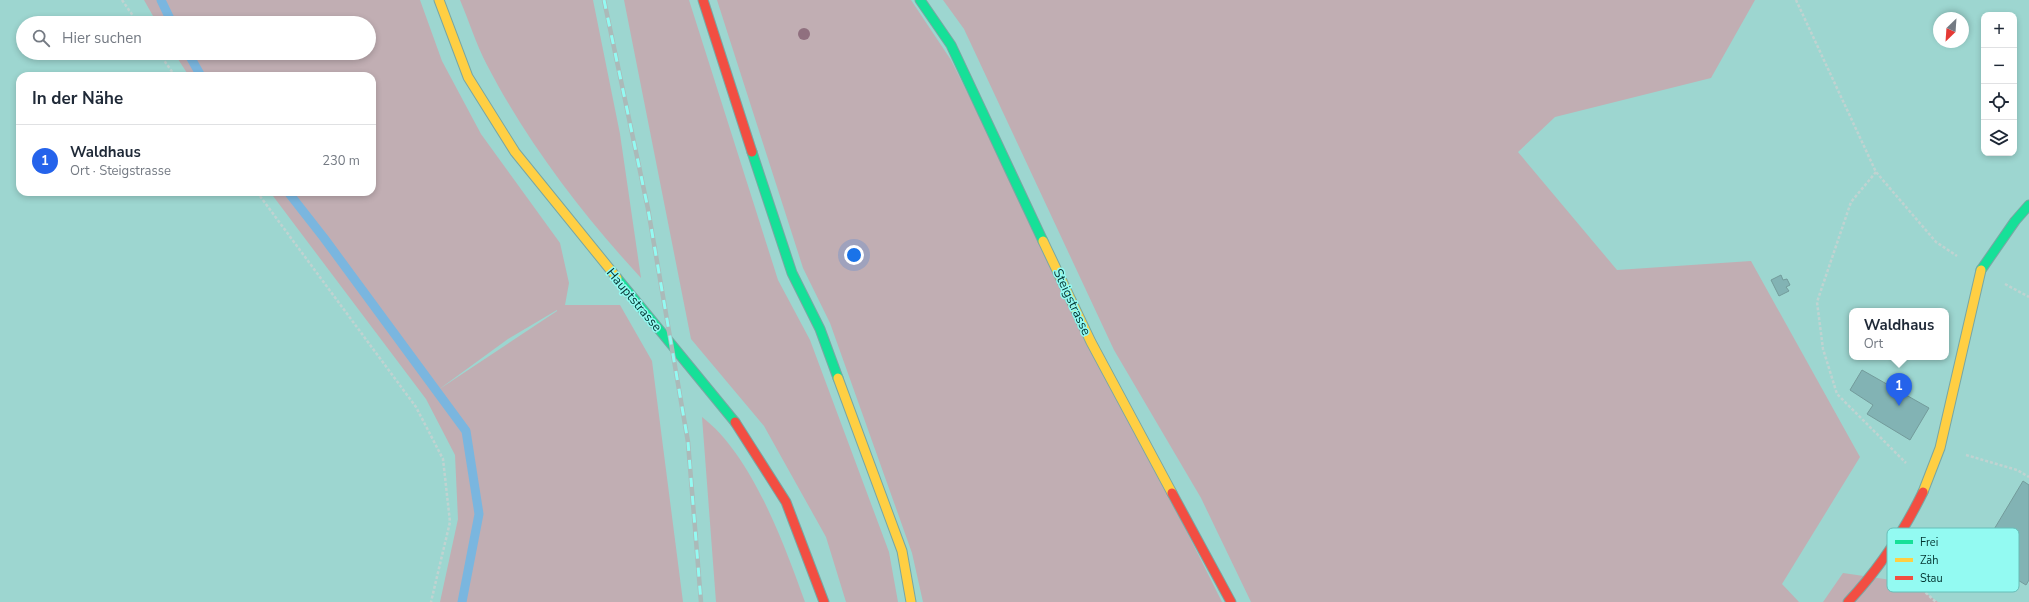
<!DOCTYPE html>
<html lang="de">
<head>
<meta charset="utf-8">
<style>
	:root { --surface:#fff; --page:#f2f2f3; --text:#1f2937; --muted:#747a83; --line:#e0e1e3; --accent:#2563eb }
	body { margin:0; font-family:"Nunito Sans",sans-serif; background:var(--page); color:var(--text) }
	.controls { position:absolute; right:12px; top:12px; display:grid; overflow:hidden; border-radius:8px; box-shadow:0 2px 6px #0003 }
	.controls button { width:36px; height:36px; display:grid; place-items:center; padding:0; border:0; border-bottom:1px solid var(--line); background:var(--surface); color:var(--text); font:20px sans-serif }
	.compass { position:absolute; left:1933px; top:12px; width:36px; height:36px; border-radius:50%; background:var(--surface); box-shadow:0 2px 6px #0003; rotate:205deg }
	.you { position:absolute; left:854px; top:255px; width:14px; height:14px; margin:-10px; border:3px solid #fff; border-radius:50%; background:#1a73e8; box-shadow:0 0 0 6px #1a73e833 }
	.badge { display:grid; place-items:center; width:26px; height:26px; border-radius:50%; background:var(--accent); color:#fff; font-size:13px; font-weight:700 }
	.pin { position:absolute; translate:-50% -33px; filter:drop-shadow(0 1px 2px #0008) }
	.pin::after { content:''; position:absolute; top:21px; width:14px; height:12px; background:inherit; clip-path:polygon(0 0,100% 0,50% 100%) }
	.popup { position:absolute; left:1849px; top:308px; width:100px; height:52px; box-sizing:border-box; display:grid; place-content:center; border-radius:8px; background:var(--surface); filter:drop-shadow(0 1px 3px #0005); font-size:13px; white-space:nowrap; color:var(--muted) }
	.popup b { font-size:15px; color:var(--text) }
	.popup::after { content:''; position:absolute; left:50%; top:100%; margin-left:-8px; border:8px solid transparent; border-top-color:var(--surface) }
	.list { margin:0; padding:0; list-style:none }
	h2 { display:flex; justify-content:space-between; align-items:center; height:52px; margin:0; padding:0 16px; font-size:17px }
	h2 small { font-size:13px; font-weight:400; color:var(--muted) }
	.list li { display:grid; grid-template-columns:26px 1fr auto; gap:12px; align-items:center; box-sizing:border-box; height:72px; padding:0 16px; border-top:1px solid var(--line) }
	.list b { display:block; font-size:15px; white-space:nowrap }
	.list p { margin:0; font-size:13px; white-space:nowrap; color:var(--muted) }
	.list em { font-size:13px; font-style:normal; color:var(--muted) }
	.icon { flex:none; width:22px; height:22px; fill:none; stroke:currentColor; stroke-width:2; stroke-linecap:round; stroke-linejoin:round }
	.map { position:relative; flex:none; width:2029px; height:602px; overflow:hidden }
	.search { position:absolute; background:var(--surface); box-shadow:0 2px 6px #0003; left:16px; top:16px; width:360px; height:44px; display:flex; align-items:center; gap:10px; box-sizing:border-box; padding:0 14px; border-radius:22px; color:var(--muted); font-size:15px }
	.panel { position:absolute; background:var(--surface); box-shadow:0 2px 6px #0003; left:16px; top:72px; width:360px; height:124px; border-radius:12px }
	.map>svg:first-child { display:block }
	.green { fill:#c1aeb3; fill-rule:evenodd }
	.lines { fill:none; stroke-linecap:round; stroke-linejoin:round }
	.stream { stroke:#7ab6df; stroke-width:9 }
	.building { fill:#82b3b4; stroke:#739b9b }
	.fast-casing { stroke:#79a7a3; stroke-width:11 }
	.slow-casing { stroke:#79a7a3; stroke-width:11 }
	.jam-casing { stroke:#79a7a3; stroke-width:11 }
	.path { stroke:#c0d3d1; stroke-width:2.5; stroke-dasharray:3 2; stroke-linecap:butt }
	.fast { stroke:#16e098; stroke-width:9 }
	.slow { stroke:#ffcf43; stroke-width:9 }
	.jam { stroke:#f24e42; stroke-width:9 }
	.rail-casing { stroke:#abbab9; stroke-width:4.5 }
	.rail { stroke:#93faf2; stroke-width:3; stroke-dasharray:9; stroke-linecap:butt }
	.tree { fill:#90707f }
	.labels { text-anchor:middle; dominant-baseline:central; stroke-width:3; stroke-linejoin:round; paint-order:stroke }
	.street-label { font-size:13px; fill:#01322f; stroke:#93faf2 }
	.key { fill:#93faf2; stroke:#67beb8; stroke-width:1 }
	.key-label { font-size:11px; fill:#01322f }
</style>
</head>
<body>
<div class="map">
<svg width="2029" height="602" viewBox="0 0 2029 602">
	<rect width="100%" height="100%" fill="#9dd6d0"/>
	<path class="green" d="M144 0H420L442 61 481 134 560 243 569 283 565 305H620L652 361 683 602H440L458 519 455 455 426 399 270 192H372V76H189L174 53H369V23H157ZM557 310V311L438 390 508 339Z
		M460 0H593L620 134 641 278C582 214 527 142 487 65 476 44 469 21 460 0Z
		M624 0H689L778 280 810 340 889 552 898 602H846L826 537 764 426 691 339Z
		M717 0H911L951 60 1222 602H923L912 553 830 323 803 268Z
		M943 0H1755L1711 78 1555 117 1518 152 1617 270 1751 261 1860 457 1782 584 1799 602H1251L1201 498 1114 350 964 29Z
		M702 417C752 455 784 544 805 602H716Z
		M1843 573 1912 583 1938 602H1823Z"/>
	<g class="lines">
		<path class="stream" d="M161 0 172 23
			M188 53 201 76
			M288 192 324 238 466 431 479 514 462 602"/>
	</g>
	<path class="building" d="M1781 275 1783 280 1787 279 1790 285 1786 287 1789 291 1779 296 1771 280Z
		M1862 370 1929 408 1910 440 1867 414 1873 405 1850 390Z
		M2023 481 2029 485V580L2026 585 1978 556Z"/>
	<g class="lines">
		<g class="fast-casing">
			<path id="fast" d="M920 0 951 45 1043 241
				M752 152 792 273 820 329 838 378
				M1981 270 2015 221 2029 205
				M617 278 735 422"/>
		</g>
		<g class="slow-casing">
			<path id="slow" d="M439 0 468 77 515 152 617 278
				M1043 241 1091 342 1172 493
				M838 378 902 551 911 602
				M1923 492 1940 448 1981 270"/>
		</g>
		<g class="jam-casing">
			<path id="jam" d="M703 0 752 152
				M735 422 786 502 824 602
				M1172 493 1231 602
				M1848 602C1879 569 1903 533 1923 492"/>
		</g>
		<path class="path" d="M122 0 138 23
			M1796 0 1876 172 1936 242 1957 256
			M159 53 175 76
			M1876 172 1851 202 1817 302 1823 349 1837 394 1906 463
			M257 192 416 407 443 459 450 522 431 602
			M2005 284 2029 297
			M1966 455 2017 470 2029 477
			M1907 576 1936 602"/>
		<use href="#fast" class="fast"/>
		<use href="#slow" class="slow"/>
		<use href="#jam" class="jam"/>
		<g class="rail-casing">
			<path id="rail" d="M604 0 648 209 688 442 701 602"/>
		</g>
		<use href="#rail" class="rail"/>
	</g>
	<circle class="tree" cx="804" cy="34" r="6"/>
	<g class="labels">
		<g class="street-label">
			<text transform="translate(634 300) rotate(50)">Hauptstrasse</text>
			<text transform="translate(1072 302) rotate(65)">Steigstrasse</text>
		</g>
	</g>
	<rect x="1887" y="528" width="132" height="64" rx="6" class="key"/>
	<rect x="1895" y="540" width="18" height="4" fill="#16e098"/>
	<rect x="1895" y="558" width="18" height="4" fill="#ffcf43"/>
	<rect x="1895" y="576" width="18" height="4" fill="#f24e42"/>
	<g class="key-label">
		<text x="1920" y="546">Frei</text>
		<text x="1920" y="564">Zäh</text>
		<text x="1920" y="582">Stau</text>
	</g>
</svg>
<div class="controls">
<button>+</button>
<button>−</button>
<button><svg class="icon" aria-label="locate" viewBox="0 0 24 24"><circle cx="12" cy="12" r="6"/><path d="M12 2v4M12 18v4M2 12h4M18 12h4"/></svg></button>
<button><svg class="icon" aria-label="layers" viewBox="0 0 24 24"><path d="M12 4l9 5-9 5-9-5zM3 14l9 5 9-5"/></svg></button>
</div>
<svg class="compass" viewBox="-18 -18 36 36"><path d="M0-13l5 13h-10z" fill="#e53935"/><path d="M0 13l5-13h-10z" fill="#747a83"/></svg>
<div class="you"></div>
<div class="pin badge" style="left:1899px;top:406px">1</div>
<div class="popup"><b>Waldhaus</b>Ort</div>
<div class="search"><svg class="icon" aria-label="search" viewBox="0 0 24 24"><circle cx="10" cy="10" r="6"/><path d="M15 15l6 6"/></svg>Hier suchen</div>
<section class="panel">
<h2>In der Nähe<small></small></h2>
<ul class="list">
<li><span class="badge">1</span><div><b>Waldhaus</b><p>Ort · Steigstrasse</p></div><em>230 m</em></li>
</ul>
</section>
</div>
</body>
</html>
